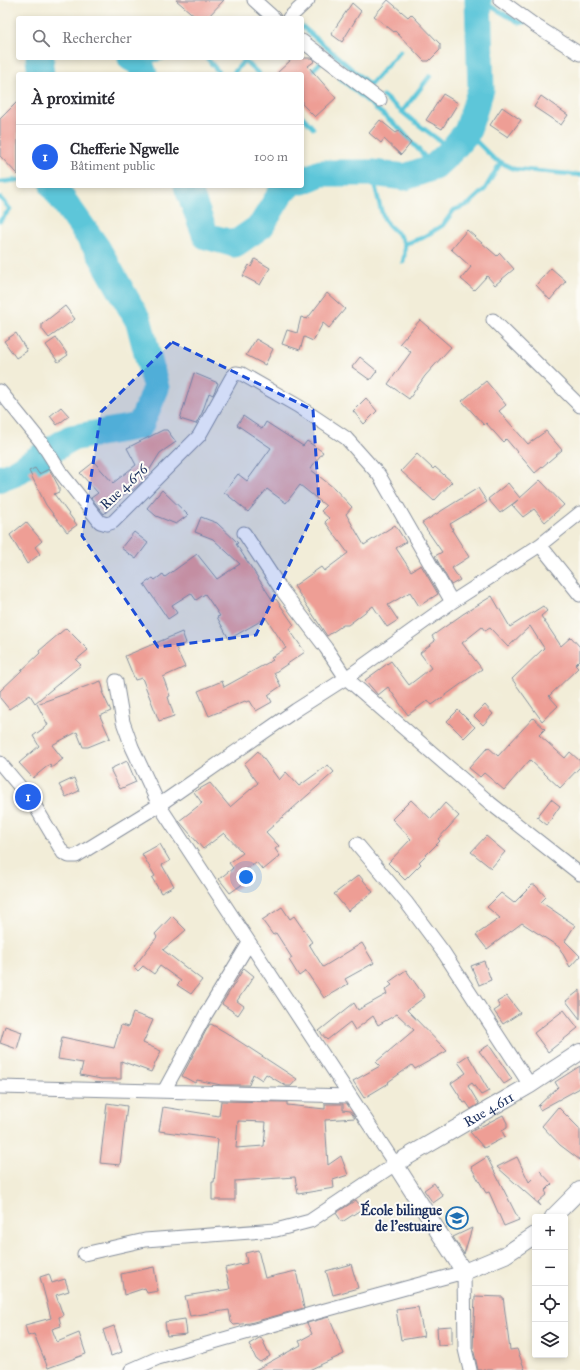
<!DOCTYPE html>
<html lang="fr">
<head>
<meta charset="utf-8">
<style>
	:root { --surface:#fff; --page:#f7f7f7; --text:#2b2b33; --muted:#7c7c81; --line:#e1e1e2; --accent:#2563eb }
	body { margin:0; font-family:"IM FELL Great Primer",serif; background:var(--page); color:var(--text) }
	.controls { position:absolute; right:12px; bottom:12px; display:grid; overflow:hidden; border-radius:4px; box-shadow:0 2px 6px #0003 }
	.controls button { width:36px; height:36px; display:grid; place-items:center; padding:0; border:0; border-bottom:1px solid var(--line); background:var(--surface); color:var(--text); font:20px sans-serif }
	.you { position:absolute; left:246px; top:877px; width:14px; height:14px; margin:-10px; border:3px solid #fff; border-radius:50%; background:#1a73e8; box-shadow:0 0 0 6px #1a73e833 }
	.badge { display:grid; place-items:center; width:26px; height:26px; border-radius:50%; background:var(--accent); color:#fff; font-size:13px; font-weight:700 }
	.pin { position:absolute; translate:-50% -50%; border:2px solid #fff; box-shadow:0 1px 4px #0006 }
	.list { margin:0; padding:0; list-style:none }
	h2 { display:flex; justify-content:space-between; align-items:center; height:52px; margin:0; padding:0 16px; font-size:17px }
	h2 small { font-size:13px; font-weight:400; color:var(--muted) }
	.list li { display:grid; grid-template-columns:26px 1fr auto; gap:12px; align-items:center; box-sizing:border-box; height:64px; padding:0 16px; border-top:1px solid var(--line) }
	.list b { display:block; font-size:15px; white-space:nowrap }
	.list p { margin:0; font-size:13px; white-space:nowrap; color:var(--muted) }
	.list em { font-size:13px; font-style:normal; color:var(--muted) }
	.icon { flex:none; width:22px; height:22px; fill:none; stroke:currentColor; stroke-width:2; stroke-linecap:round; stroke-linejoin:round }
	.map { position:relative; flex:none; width:580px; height:1370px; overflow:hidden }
	.search { position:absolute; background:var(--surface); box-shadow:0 2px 6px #0003; left:16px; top:16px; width:288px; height:44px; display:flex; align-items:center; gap:10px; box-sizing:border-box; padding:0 14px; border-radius:4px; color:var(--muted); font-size:15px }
	.panel { position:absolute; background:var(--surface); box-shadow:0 2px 6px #0003; left:16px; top:72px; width:288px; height:116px; border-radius:4px }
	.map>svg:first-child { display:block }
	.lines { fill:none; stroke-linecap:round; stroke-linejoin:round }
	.stream { stroke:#5dc6d9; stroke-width:4.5 }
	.river { stroke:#5dc6d9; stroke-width:27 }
	.building { fill:#ee9e95; fill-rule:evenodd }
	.minor-casing { stroke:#868e9b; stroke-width:15 }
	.tertiary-casing { stroke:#868e9b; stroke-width:18 }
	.minor { stroke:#fff; stroke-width:13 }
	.tertiary { stroke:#fff; stroke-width:16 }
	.marked { fill:#1d4ed8; fill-opacity:0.2; stroke:#1d4ed8; stroke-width:3; stroke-dasharray:8 5; stroke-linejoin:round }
	.labels { text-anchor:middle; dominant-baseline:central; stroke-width:4; stroke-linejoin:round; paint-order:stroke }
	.street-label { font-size:14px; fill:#1b2f5e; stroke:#fdfcf7 }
	.poi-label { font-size:14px; font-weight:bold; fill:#1b2f5e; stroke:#fdfcf7; text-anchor:end }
</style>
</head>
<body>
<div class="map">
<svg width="580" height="1370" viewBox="0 0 580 1370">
	<rect width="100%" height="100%" fill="#fdfcf7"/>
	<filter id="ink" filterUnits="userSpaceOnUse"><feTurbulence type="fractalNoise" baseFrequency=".025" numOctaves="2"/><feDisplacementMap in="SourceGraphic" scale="8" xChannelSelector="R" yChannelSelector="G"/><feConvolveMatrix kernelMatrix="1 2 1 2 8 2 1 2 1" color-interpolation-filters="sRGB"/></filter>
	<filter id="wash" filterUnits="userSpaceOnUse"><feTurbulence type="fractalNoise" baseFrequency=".012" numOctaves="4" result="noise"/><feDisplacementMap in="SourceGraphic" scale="16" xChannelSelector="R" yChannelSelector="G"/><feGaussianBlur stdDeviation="0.9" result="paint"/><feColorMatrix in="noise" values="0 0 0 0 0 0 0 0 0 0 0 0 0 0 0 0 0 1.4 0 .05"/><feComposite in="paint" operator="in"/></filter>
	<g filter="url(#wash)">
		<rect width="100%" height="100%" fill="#f2edd8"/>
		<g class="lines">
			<path class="stream" d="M480 0 520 23 525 22
				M303 27 370 85
				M207 58 220 74
				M244 60 259 74
				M140 63 163 58
				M233 74 246 58
				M340 78 399 128
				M302 81 321 62
				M370 85 400 51
				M383 96 412 120
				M402 112 430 76
				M302 116 313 128
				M415 122 452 150
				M400 129 434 167
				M467 132 494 159 514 169 580 175
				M372 173C376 187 378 202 383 216 389 234 411 231 403 262
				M0 182 18 180
				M0 198 10 209 0 221
				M405 246 404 244 422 238 443 225 454 210 469 204 485 189 501 162"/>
			<path class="river" d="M131 58 140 63 144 74
				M41 74 39 59 41 58
				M302 181 321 173H372L405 177 434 167 452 150 467 132 481 89 478 0
				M187 186 206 236 235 244 261 226 284 188 288 186
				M0 479 13 474 71 438 140 426 156 388 139 322 97 248 53 186"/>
		</g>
		<g id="blocks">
			<path class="building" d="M176 0H224L207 18H197Z
				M388 0 408 17 411 14 440 44V50L429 61H424L395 31 394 32 374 16Z
				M352 3 361 11 342 42 331 34Z
				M293 58H311L315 61 308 66 336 98 315 117 302 104V74H276Z
				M443 94 458 103 442 129 426 120Z
				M541 96 568 115 561 125 534 107Z
				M18 101V175L0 156V119Z
				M502 107 521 120 508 137 490 125Z
				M380 120 396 133 399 131 411 143 401 155 384 139 381 143 369 133Z
				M467 230 497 256 500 253 514 269 495 285 487 276 474 290 461 279 471 267 451 249Z
				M255 259 270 268 260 285 243 276 249 265 251 267Z
				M551 268 566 281 550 300 536 285Z
				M327 293 345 309 329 328 323 323 313 341 304 337 300 350 282 344 287 330 297 333 301 317 307 319Z
				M65 306 75 319 49 338 42 329V324Z
				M420 320 451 347 425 376 409 399 388 384 411 352 400 343Z
				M16 333 27 351 16 358 4 341Z
				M56 338 68 355 58 362 46 345Z
				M256 339 273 349 265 365 246 355Z
				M360 357 377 371 370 380 352 367Z
				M194 373 218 383 213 395 209 393 202 413 196 424 180 419Z
				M486 381 506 405 499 411 528 444 546 431 562 450 535 473 506 439 503 442 486 423 484 425 462 401Z
				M366 398 377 411 364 424 353 411Z
				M61 407 69 416 57 425 50 416Z
				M243 416 262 429 266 422 303 446 307 441 323 452 310 469 334 488 352 507 346 514 364 545 395 525 406 542 396 548 411 571 421 565 438 594 419 606 410 592 388 605 398 620 387 627 373 606 348 625H343L327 636 294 586 321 567 324 571 348 553 325 522 329 518 321 511 326 506 300 485 286 503 267 489 248 512 224 492 238 474 247 481 271 448 237 425Z
				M163 430H167L176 442 160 453 142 482 132 491 131 489 104 514 91 498 98 493 80 473 94 462 113 483 136 465 127 448Z
				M417 454 433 469 435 467 452 482 434 501 401 471Z
				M35 468 39 474 49 469 52 474 59 487V492L54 494 77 525 67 532 46 505 29 471Z
				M540 480 564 505 545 522 534 509 523 517 512 505 518 500 500 513 488 499 508 483 520 498Z
				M478 488 487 502 450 524 453 529 452 530 469 557 452 568 460 580 451 585 435 556 442 552 422 523Z
				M162 490 188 515 176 524 156 516 147 508Z
				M201 517 217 523 238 543 236 544 273 601 276 599 294 625 289 629 305 652 274 673 281 686 268 695 272 702 256 711 250 701 246 702 245 701 209 716 198 691 222 681 224 687 273 660 271 658 286 648 266 618 229 639 217 617 220 616 205 594 196 600 191 593 172 605 177 613 168 619 144 584 153 578 155 580 163 574 165 577 197 554 217 579 240 564 213 539 195 532Z
				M26 522 42 541 35 547 40 554 27 564 10 535Z
				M134 532 148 543 136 559 121 548Z
				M492 596 510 627 543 606 547 611 541 616 561 646 571 637 580 647V660L575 665 578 668 549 696 558 706 542 721 512 679 544 648 530 626 508 647 490 628 485 631 482 627 462 643 482 669 432 705 428 700 408 715 388 687 378 695 365 680 391 661 409 685 431 668 420 653 435 641 432 636 463 614Z
				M66 628 88 650 76 660 81 665 35 703 30 695 9 709 0 698V691L40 653 39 651Z
				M182 632 186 643 176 648 185 667 163 677 170 696 168 697 174 716 159 721 142 678 135 680 125 656Z
				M101 681 104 692H102L111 711 100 716 110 738 88 747H83L77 732 52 745 63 759 51 768 50 764 33 778 19 763 39 746 33 736 48 725 37 704Z
				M485 705 493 714 483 725 474 716Z
				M458 710 475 727 464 738 447 721Z
				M533 718 545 729 539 735 565 758 570 752 580 761V767L560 788 530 760 504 790 484 773 480 777 469 768 488 747 498 756Z
				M258 751 279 780 286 772 299 786 328 765 334 772 266 832 279 846 275 849 280 856 263 870 256 862 239 875 244 883 230 893 219 879 233 868 229 863 243 853 224 833 203 849 179 821 202 803 194 792 210 783 230 807 258 783 244 764Z
				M127 761 136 782 120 789 110 769Z
				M74 778 79 791 66 797 59 785Z
				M551 799 560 806 547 825 537 817Z
				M411 800 431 819 445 803 459 816 438 839 440 841 419 862 421 864 405 880 388 863 411 839 392 819Z
				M486 836 505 852 491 868 471 852Z
				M160 844 170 861 162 865 174 886 161 893 152 878 155 876 142 854Z
				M359 875 373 892 348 911 334 894Z
				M532 885H535L546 897 541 902 575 925 565 941 580 956 570 967 559 947 522 923 487 949 476 935 500 918 487 907 501 893 514 903Z
				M282 907 290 919 294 916 312 942 309 944 323 967 362 943 374 963 345 979 348 984 324 998 306 971 299 976 289 960 292 958 276 933 273 935 262 920Z
				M172 916 186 930 163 950 202 980 191 994 177 985 181 981 160 966 154 974 143 966 138 971 134 967 157 937 155 934Z
				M484 961 491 980 479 985 471 966Z
				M244 968 254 976 237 1001 244 1006 238 1015 222 1004Z
				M406 970 425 997 407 1010 447 1051 415 1069 412 1065 388 1082 389 1083 364 1098 353 1081 380 1066 376 1062 414 1030 397 1014 378 1025 373 1016 355 1030 350 1022 327 1040 319 1031 354 1003 358 1010 387 994 385 990 392 985 389 982Z
				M580 990V1019L566 1001Z
				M507 996 520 1013 503 1024 494 1011 500 1007 497 1002Z
				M564 1010 578 1028 548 1052 534 1033Z
				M133 1013 153 1020 143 1043 161 1051 151 1072 121 1061V1079H101L80 1075 83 1063 58 1059 62 1037 114 1048 121 1025 128 1027Z
				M211 1024 225 1032 297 1079 291 1086H286L266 1074 262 1080 253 1074 249 1085H221L197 1080 195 1083 182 1076 209 1025Z
				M5 1026 22 1032 17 1049 0 1043Z
				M489 1045 512 1079 504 1084 479 1051Z
				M468 1055 489 1091 481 1095 472 1083 468 1086 479 1104 471 1109 466 1102 464 1103 451 1083 466 1073 458 1062Z
				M580 1066V1088L540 1110 538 1106 558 1087 555 1082Z
				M221 1101 287 1102V1105L325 1109V1104H343V1110L350 1111 355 1118 325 1120 328 1165 341 1156 348 1175 333 1180 334 1188 298 1194 295 1177 235 1181V1200H212V1182H214L218 1139 159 1131 163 1107 219 1116ZM238 1121 266 1122 264 1146 236 1148Z
				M107 1103 127 1106 120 1165 100 1163Z
				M558 1107 580 1129V1160L560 1145 542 1126Z
				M503 1115 507 1123V1128L502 1131 505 1137 484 1148 470 1132Z
				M487 1157 519 1220 504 1226 489 1192 486 1193 471 1167Z
				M517 1157 529 1182 540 1171 552 1184 545 1191 547 1194 538 1202 541 1206 497 1167Z
				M434 1183 443 1196 433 1203 424 1190Z
				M356 1200 362 1209 342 1222 336 1213Z
				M472 1228 464 1254 453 1237Z
				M258 1250 265 1278 296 1271 304 1308 250 1323 234 1325 231 1322 229 1310 190 1316 185 1296 230 1289 225 1268 247 1263 245 1253Z
				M351 1264 358 1288 333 1295 326 1271Z
				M154 1267 158 1291 147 1293 145 1288 124 1295 121 1274Z
				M49 1274 52 1283 65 1279 69 1291 56 1295 63 1315 59 1317 61 1326 52 1329 57 1342 79 1333 86 1354 48 1368 34 1334 28 1336 25 1325 51 1318 40 1277Z
				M475 1296 503 1297 510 1350 517 1349 525 1370H478L473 1348Z
				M418 1307 424 1336 401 1340 396 1310Z
				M329 1317 344 1354 309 1370H255L301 1345 299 1341 312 1334 307 1323Z
				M185 1319 187 1334 167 1336 165 1322Z
				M114 1326 122 1352 111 1356 103 1330Z
				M452 1326V1344L438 1345 437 1327Z
				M261 1337 270 1356 260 1362 256 1359 249 1344Z"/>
		</g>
	</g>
	<g filter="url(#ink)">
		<use href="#blocks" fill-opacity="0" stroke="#868e9b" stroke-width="1"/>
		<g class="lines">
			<g class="minor-casing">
				<path id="minor" d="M254 0 274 18
					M500 0 533 24 580 54
					M289 18 308 0
					M302 41 380 100
					M493 320 580 406
					M0 391 42 443 61 473 100 522 107 524 113 522 199 436 232 377 236 373 242 374 298 406 346 438 379 475 452 602
					M244 533 281 589 326 648 346 678 490 803 580 874
					M540 545 580 595
					M0 763 32 801 63 853 69 856H76L159 805 296 710 346 678 452 602 540 545 580 513
					M357 844 406 902 444 953 530 1085
					M0 1087 350 1096
					M164 1091 206 1014 249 943
					M84 1254 145 1240 276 1230 310 1221 395 1164 159 805 132 747 123 722 116 681
					M131 1370 158 1358 318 1312 464 1272 465 1349 470 1370"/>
			</g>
			<g class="tertiary-casing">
				<g id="tertiary">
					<path d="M553 1217 580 1190"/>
					<path id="s1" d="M535 1235 505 1255 464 1272 395 1164 530 1085 580 1052"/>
				</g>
			</g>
			<use href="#minor" class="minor"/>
			<use href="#tertiary" class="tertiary"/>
		</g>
	</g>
	<path class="marked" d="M172 342 313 410 319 502 256 635 158 647 82 536 101 412Z"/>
	<defs>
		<g id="school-ring" transform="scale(1.15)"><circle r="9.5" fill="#fdfcf7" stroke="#1f6fb2" stroke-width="1.5"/><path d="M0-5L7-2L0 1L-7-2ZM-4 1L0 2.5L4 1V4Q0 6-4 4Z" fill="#1f6fb2"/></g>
	</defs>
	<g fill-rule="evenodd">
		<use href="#school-ring" x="457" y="1218"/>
	</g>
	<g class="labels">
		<g class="street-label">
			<text transform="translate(124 487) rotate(-43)">Rue 4.676</text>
			<text stroke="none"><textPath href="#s1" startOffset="317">Rue 4.611</textPath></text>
		</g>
		<g class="poi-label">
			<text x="442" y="1210">École bilingue<tspan x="442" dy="16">de l'estuaire</tspan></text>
		</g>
	</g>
</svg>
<div class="controls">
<button>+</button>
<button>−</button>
<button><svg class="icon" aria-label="locate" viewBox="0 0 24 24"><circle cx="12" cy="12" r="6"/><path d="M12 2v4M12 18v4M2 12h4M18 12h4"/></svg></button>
<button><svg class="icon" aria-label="layers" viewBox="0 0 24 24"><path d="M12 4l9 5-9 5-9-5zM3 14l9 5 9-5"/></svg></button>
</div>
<div class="you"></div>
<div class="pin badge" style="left:28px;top:797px">1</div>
<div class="search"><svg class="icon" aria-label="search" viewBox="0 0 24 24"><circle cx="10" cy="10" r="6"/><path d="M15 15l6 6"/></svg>Rechercher</div>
<section class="panel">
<h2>À proximité<small></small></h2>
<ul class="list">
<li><span class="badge">1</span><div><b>Chefferie Ngwelle</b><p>Bâtiment public</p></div><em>100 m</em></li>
</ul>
</section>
</div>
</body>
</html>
